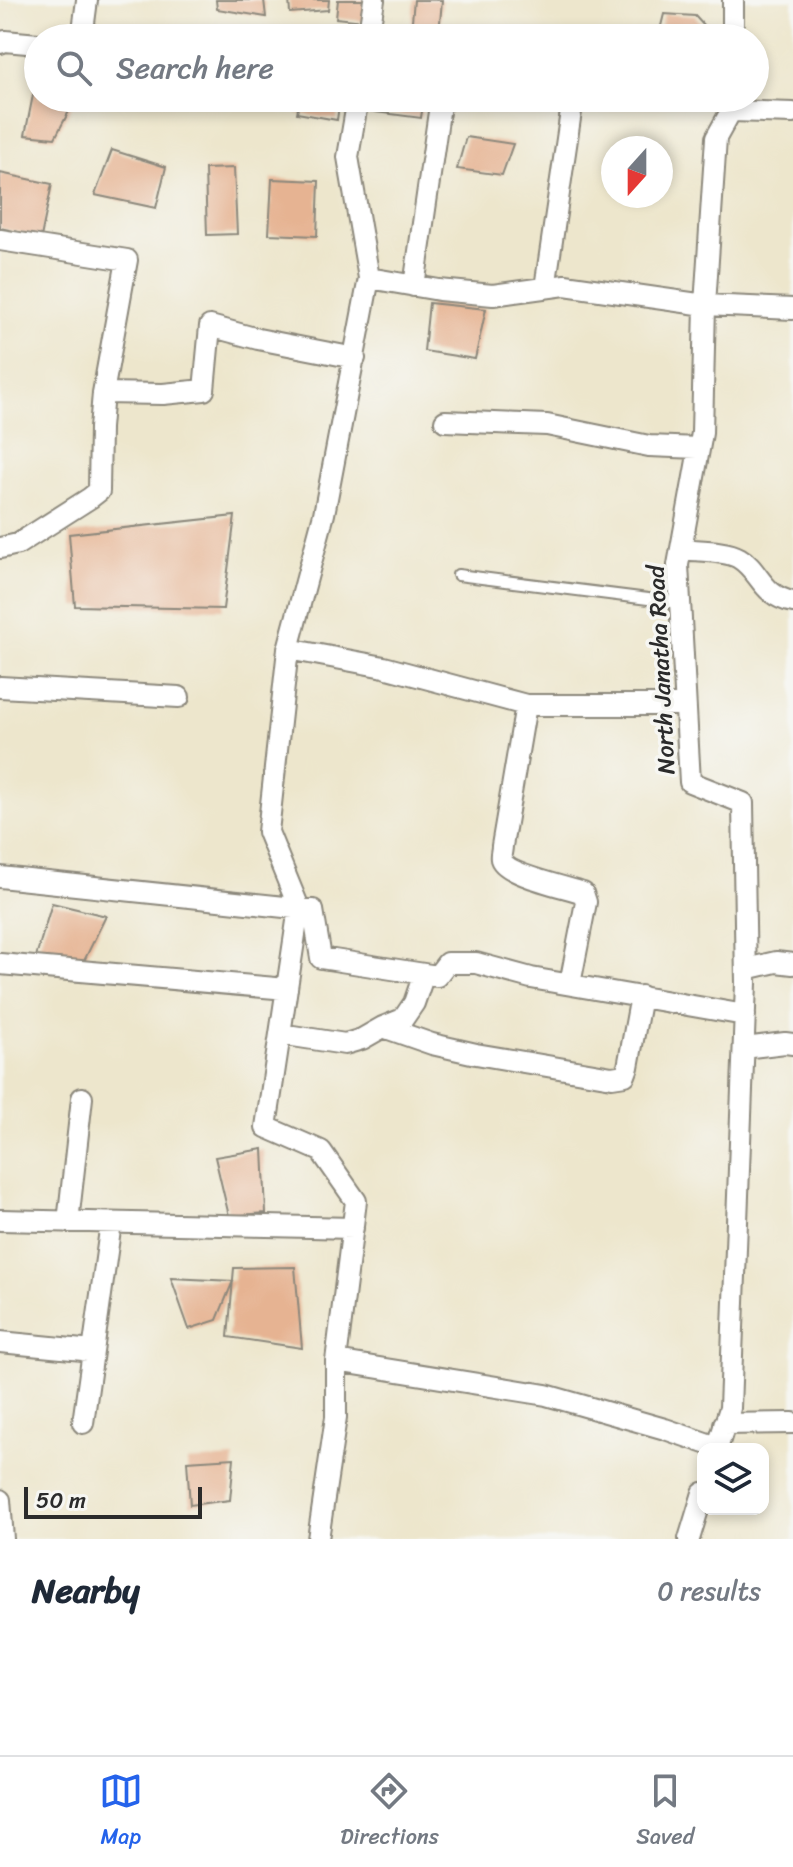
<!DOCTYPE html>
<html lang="en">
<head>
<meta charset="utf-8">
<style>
	:root { --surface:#fff; --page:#f6f6f7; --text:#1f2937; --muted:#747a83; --line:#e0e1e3; --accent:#2563eb }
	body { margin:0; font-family:Sriracha,sans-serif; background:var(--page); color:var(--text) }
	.controls { position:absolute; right:24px; bottom:24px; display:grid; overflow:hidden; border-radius:16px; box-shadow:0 4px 12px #0003 }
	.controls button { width:72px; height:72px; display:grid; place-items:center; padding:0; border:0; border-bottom:2px solid var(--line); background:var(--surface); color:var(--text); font:40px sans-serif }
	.compass { position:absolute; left:601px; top:136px; width:72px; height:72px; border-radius:50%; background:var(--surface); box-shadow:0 4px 12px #0003; rotate:201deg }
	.scale { position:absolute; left:24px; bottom:20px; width:178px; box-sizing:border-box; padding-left:8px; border:4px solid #2b2b2b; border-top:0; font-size:22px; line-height:28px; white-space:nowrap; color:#2b2b2b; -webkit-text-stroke:6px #f6f6f2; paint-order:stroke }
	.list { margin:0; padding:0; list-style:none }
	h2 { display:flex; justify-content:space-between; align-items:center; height:104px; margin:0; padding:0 32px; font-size:34px }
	h2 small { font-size:26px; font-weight:400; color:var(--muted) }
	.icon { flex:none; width:44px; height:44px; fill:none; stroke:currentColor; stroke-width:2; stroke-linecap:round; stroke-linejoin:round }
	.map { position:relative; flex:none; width:793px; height:1539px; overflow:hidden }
	.search { position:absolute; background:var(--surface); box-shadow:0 4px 12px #0003; left:24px; right:24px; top:24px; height:88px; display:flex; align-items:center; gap:20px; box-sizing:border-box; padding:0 28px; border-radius:44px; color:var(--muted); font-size:30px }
	.sheet { height:216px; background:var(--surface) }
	nav { display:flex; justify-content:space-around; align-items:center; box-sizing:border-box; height:112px; border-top:2px solid var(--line); background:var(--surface); font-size:22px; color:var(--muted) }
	nav a { display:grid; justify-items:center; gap:4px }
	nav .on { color:var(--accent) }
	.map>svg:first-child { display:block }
	.building { fill:#e6b392 }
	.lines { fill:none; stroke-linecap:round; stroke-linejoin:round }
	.lane-casing { stroke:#8c887c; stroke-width:14 }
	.street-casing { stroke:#8c887c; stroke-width:24 }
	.lane { stroke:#fff; stroke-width:10 }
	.street { stroke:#fff; stroke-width:20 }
	.labels { text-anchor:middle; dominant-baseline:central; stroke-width:7; stroke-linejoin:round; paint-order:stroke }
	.street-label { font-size:24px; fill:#2b2b2b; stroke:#f6f6f2 }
</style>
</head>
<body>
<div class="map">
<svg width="793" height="1539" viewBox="0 0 793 1539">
	<rect width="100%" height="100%" fill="#f6f6f2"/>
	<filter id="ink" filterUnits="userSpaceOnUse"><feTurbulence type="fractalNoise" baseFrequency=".0125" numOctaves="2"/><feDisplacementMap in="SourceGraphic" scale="16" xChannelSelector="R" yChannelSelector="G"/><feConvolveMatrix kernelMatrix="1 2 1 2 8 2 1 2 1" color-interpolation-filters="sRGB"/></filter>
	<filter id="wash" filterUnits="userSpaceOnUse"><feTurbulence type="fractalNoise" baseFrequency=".006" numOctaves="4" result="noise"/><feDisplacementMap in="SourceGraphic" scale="32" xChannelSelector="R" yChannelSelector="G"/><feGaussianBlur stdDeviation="1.8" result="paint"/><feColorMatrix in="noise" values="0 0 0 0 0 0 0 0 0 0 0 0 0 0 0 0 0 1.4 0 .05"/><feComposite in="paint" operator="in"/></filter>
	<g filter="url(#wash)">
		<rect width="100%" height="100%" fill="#ede6cc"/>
		<g id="blocks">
			<path class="building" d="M216 0H264L266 17 217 9Z
				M289 0H329L328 10 290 13Z
				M338 0H366L364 21 336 18Z
				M414 0H442L439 34 411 31Z
				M664 14 695 16 715 38H658Z
				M35 85 38 86V98H76L55 138 25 135Z
				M300 98H340L337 120 297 113Z
				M368 98H424L421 118 367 111Z
				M466 137 513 144 502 175 457 169Z
				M112 150 166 167 156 208 95 195Z
				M234 168 237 234 207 235 205 169Z
				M0 173 52 184 41 237 0 228Z
				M272 179 319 181 317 236 269 234Z
				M429 303 486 309 475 359 424 351Z
				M235 516 223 609 75 606 69 534Z
				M52 903 106 916 83 963 35 960Z
				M263 1149 266 1213 229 1216 215 1157Z
				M295 1267 302 1348 228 1337 234 1268Z
				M171 1278 233 1281 217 1320 189 1329Z
				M234 1458 230 1500 190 1505 187 1461Z"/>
		</g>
	</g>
	<g filter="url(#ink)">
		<use href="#blocks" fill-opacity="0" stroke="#8c887c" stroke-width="2"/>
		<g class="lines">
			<g class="lane-casing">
				<path id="lane" d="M458 575 680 603"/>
			</g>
			<g class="street-casing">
				<path id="street" d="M82 38 87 0
					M368 38 374 0
					M733 38V0
					M0 43 5 41 38 44
					M731 111 793 113
					M0 240 127 260 103 393
					M369 278 439 290 493 295 565 285 705 305 793 309
					M414 286 441 98
					M545 288 573 98
					M445 421 547 425 649 446 698 448
					M0 548 18 544 90 498 99 491 100 428 103 393 163 394 204 390 210 326 258 339 355 358
					M681 549C696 551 726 550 739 558 760 570 761 596 793 602
					M288 649 324 514 369 278 348 157 358 98
					M0 687 179 697
					M526 705 502 846C502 851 500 855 501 859 506 875 567 887 583 893L586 902 570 984
					M0 877 313 910 321 958 437 976 447 963H476L531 978 745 1015
					M0 964 287 989
					M746 969 776 962 793 964
					M383 1027 432 1044 476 1054 612 1077 625 1075 628 1067 641 996
					M280 1034 345 1044 362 1039 383 1027 403 1019 414 1003 424 974
					M744 1048 785 1043 793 1044
					M0 1220 353 1228
					M68 1222 82 1098
					M0 1342 93 1351
					M336 1361 546 1395 665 1429 717 1447
					M83 1423 111 1223
					M724 1424 793 1423
					M717 1449 730 1408 746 983 743 803 690 782 678 565 702 433 705 305 716 138 731 111 732 98
					M0 1500 3 1539
					M318 1539 336 1417V1361L356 1201 321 1151 266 1127 299 908 268 832 288 649 384 667 526 705H685
					M689 1539 703 1493"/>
			</g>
			<use href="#lane" class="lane"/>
			<use href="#street" class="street"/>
		</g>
	</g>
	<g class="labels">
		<g class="street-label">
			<text transform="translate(661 670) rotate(-93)">North Janatha Road</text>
		</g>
	</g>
</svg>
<div class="controls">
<button><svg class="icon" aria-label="layers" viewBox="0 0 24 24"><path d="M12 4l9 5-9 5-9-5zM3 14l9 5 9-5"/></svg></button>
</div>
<svg class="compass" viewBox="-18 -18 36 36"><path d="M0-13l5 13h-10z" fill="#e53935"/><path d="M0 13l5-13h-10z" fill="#747a83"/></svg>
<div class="scale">50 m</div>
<div class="search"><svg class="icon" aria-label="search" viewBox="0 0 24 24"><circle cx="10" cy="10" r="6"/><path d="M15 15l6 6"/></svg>Search here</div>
</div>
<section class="sheet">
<h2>Nearby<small>0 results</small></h2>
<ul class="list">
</ul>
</section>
<nav>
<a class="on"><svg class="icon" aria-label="map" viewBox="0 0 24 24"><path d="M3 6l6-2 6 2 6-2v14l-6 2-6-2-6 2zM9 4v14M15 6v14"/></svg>Map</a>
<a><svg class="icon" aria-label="directions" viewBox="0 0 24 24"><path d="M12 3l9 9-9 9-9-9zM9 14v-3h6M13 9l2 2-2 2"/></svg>Directions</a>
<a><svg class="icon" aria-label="saved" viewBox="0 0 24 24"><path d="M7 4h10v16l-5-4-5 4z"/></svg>Saved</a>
</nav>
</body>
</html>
